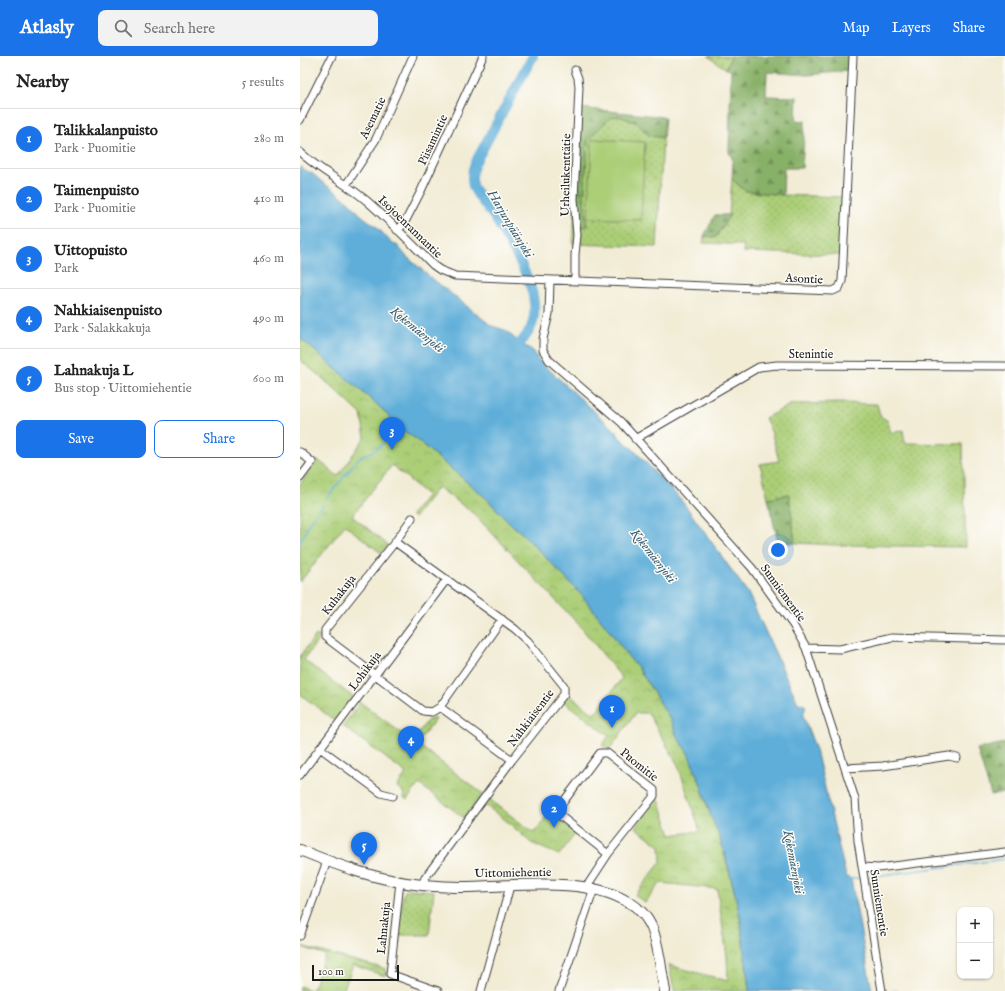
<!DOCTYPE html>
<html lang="en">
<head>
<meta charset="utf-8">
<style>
	:root { --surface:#fff; --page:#f2f2f2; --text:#222; --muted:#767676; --line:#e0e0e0; --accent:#1a73e8 }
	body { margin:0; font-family:"IM FELL English",serif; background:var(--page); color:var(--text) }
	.controls { position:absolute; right:12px; bottom:12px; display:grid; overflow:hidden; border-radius:8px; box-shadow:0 1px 3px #0004 }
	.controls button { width:36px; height:36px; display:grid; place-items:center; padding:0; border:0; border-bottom:1px solid var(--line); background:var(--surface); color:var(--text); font:20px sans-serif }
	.scale { position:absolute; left:12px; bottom:10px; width:87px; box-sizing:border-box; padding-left:4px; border:2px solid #1c1c1c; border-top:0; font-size:11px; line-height:14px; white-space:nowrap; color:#1c1c1c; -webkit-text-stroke:3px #fdfcf7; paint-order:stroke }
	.you { position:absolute; left:478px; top:494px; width:14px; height:14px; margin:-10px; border:3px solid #fff; border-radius:50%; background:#1a73e8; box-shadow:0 0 0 6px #1a73e833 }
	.badge { display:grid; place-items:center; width:26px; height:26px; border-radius:50%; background:var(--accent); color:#fff; font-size:13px; font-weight:700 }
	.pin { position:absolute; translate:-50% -33px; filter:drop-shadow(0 1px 2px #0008) }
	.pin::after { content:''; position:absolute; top:21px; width:14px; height:12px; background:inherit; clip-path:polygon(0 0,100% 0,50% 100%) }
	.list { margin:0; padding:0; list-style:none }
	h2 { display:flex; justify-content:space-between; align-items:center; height:52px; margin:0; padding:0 16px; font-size:17px }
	h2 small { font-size:13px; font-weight:400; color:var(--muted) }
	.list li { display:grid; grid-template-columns:26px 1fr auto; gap:12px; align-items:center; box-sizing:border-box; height:60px; padding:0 16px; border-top:1px solid var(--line) }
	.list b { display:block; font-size:15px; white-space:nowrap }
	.list p { margin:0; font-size:13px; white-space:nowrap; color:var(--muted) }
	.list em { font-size:13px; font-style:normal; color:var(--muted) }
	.actions { display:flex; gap:8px; padding:12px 16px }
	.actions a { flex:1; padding:9px 0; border:1px solid var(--accent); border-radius:8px; text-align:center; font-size:14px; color:var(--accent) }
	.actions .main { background:var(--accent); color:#fff }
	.icon { flex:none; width:22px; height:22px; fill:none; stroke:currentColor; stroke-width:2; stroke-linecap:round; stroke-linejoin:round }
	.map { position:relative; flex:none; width:705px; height:935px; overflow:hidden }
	header { display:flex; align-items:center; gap:24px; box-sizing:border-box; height:56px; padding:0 20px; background:var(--accent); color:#fff }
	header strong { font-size:19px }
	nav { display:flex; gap:22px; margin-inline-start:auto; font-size:14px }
	.search { width:280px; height:36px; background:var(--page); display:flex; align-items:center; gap:10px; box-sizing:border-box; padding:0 14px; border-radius:8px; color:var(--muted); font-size:15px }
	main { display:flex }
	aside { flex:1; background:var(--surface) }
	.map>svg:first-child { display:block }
	.grass { fill:url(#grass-dots); stroke:#64754a }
	.forest { fill:url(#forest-firs); stroke:#526642 }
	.park { fill:url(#park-crowns); stroke:#64754a }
	.garden { fill:#abce77; stroke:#64754a }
	.water { fill:#5faed9; stroke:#3e657a }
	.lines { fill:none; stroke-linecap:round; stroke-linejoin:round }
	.stream { stroke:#5faed9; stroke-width:1.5 }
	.river { stroke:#5faed9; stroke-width:10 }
	.street-casing { stroke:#3c3b38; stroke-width:9 }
	.secondary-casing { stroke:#3c3b38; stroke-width:12 }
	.street { stroke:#fff; stroke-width:7 }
	.secondary { stroke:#fff; stroke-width:10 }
	.labels { text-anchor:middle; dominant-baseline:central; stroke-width:3; stroke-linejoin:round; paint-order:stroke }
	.street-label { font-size:12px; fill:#1c1c1c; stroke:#fdfcf7 }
	.water-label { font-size:13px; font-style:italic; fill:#3a5e71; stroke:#fdfcf7 }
</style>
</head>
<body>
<header>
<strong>Atlasly</strong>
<div class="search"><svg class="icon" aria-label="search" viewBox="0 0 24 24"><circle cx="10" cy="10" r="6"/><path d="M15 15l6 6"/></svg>Search here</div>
<nav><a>Map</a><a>Layers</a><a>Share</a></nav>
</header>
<main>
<aside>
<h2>Nearby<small>5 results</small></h2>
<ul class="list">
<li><span class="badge">1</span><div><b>Talikkalanpuisto</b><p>Park · Puomitie</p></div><em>280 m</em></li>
<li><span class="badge">2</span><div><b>Taimenpuisto</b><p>Park · Puomitie</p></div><em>410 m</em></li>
<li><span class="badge">3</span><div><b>Uittopuisto</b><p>Park</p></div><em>460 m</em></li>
<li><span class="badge">4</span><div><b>Nahkiaisenpuisto</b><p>Park · Salakkakuja</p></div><em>490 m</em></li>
<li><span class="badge">5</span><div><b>Lahnakuja L</b><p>Bus stop · Uittomiehentie</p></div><em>600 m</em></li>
</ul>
<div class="actions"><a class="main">Save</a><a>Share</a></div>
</aside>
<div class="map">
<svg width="705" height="935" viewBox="0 0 705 935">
	<defs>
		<pattern id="grass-dots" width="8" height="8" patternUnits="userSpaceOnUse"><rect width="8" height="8" fill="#abce77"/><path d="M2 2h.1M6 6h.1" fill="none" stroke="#93b066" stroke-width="1.8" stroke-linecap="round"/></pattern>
		<pattern id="forest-firs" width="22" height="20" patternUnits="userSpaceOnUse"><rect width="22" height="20" fill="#88b168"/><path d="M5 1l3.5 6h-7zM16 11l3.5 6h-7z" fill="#6e8f55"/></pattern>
		<pattern id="park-crowns" width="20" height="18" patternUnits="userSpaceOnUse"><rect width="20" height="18" fill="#abce77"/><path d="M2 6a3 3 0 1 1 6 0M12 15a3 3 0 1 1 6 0" fill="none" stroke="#93b066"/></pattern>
	</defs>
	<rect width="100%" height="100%" fill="#fdfcf7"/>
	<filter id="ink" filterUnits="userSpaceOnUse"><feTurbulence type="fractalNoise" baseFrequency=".025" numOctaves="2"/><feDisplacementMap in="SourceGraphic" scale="8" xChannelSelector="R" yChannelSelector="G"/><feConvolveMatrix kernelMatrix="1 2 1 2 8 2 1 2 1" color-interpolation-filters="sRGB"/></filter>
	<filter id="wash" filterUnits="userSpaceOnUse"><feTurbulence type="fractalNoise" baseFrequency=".012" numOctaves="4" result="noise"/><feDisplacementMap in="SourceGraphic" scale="16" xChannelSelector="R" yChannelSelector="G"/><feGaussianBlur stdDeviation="0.9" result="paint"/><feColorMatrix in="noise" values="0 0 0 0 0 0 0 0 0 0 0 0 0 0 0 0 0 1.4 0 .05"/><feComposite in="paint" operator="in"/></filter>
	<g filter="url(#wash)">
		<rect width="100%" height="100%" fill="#f2ecd5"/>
		<path class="grass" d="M408 0H431L426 13Z
			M311 60H319L337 67 348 79 363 82 357 191 273 188 274 170H287L284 143 288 84Z
			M432 123 445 135 483 139 544 141 541 199 443 196 444 189 403 187 404 180 416 181 429 159Z
			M545 347 577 348 580 360 588 365 591 377 603 374 605 387 663 388 666 491 534 489 495 487 489 439 468 442 460 408 479 405 471 375 465 362 492 348Z
			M109 833 134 835 129 879H98L103 839 106 834Z"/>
		<path class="forest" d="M431 0H550V15L507 19 467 16 466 40 497 41 496 64 505 65 502 112H484L483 139 445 135 432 123 433 104 429 96 431 14 426 13Z
			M280 52 365 61 363 82 348 79 337 67 319 60 311 61 288 84 284 143 287 171 274 170Z
			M415 159H430L416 181 404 180Z
			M489 438 495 487H478L468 442Z
			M705 687V737L691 739 677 693Z"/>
		<path class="park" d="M0 282 82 353 94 366 95 372 104 375 116 383 186 442 213 470 223 478 279 536 307 571 327 599 337 610 361 648 371 665 377 680 388 697 401 729 409 755 420 782 435 838 440 861 447 916 449 935H374L369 909 428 925 427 900 417 833 360 827 345 847 335 839 361 806 360 790 335 771 358 741 371 779 400 775 378 709 348 657H336L309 694 302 689 309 680 263 645 268 638 294 658 322 622 280 570 174 458 138 431 114 462 111 459 127 439 92 409 52 460 88 489 81 497 45 469 0 526V428L18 404 38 420 65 381 61 358 21 321 0 304Z
			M16 579 20 581 4 604 53 641 35 665 0 638V600Z
			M60 646 112 685 128 664 136 662 117 688 183 738 164 762 119 728 107 744 104 742C104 736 102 734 97 731L106 717 43 670Z
			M189 743 234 777 250 756 276 777 259 799 231 787 208 766 185 749Z
			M0 890 86 913 85 920 53 909 43 935H0V930L12 935 25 899Z"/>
		<path class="garden" d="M292 83 345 86 341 164 288 162Z"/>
		<path class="water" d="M0 110 4 114 12 117 23 127 31 132 49 146 61 159 77 171 90 185 98 190 106 200 129 220 188 267 192 270 205 274 220 287 232 294 237 302 245 310 291 352 299 360 316 375 320 382 332 392 372 434 385 449 448 537 498 647 504 648 506 651 503 659 516 694 546 820 551 823 572 935H449L447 916 440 861 431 821 420 782 409 755 401 729 388 697 377 680 371 665 361 648 337 610 327 599 307 571 279 536 223 478 213 470 186 442 116 383 104 375 97 374 95 372 94 366 82 353 0 282Z"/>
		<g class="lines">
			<path class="stream" d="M93 376 97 371
				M27 442 58 403 65 398 72 396 79 391 91 379
				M0 488 9 467 23 449
				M567 821 705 803
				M550 823 560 822
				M593 935H597"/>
			<path class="river" d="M209 293C213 291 217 290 220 287 222 285 224 282 226 280 248 251 222 208 206 181 202 174 197 165 192 158 186 149 177 141 173 130 171 122 172 114 175 107L233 0"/>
		</g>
	</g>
	<g filter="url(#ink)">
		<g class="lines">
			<g class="street-casing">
				<path id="street" d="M0 64 32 0
					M0 96C20 115 46 127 67 145 90 165 111 187 133 209L140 214 155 220 533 235 539 232 542 225 553 0
					M46 129 76 83 113 0
					M97 174 104 168 121 135 183 0
					M250 224 249 258 243 283V294L249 304 321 366 452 512 493 569 506 592 555 743 558 785 582 935
					M275 225V199L277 179 274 143 279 31 278 22 275 14
					M335 383 459 311 477 309 705 310
					M0 396 12 406 0 422
					M112 462 95 486 25 574V581L123 655 132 656 140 651 212 704
					M95 486 215 573 228 585 264 630V638L212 704 125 822 122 829
					M506 592 540 593 592 581 705 584
					M140 651 202 563
					M20 692 81 737 93 740
					M545 712 583 710 649 700 657 702
					M0 719 147 523
					M562 811 578 812 705 796
					M100 826 90 918 138 935
					M287 831 289 827 308 798 354 740V734L307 697H300L258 753V758L308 798
					M0 880 27 805
					M181 935 210 830
					M259 935 294 833"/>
			</g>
			<g class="secondary-casing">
				<path id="secondary" d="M0 794C39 810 80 825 122 829 135 830 148 831 161 831 211 831 285 819 328 846 332 848 336 850 338 853 343 857 348 864 351 870 359 887 361 916 365 935"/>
			</g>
			<use href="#street" class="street"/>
			<use href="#secondary" class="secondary"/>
		</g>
	</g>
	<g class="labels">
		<g class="street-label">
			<text transform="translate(73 62) rotate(-64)">Asematie</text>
			<text transform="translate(133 84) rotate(-65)">Piisamintie</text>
			<text transform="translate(266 119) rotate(-89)">Urheilukenttätie</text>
			<text transform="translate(110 171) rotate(44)">Isojoenrannantie</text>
			<text transform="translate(504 223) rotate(3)">Asontie</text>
			<text x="511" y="298">Stenintie</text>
			<text transform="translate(483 537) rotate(54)">Sunniementie</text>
			<text transform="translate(39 539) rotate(-52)">Kuhakuja</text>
			<text transform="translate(65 615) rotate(-53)">Lohikuja</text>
			<text transform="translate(231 662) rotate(-53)">Nahkiaisentie</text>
			<text transform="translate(339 709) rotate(39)">Puomitie</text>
			<text transform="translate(213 817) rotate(-1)">Uittomiehentie</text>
			<text transform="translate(579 847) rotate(81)">Sunniementie</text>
			<text transform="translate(84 872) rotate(-84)">Lahnakuja</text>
		</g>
		<g class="water-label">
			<text transform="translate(210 168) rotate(59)">Harjunpäänjoki</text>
			<text transform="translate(117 274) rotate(39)">Kokemäenjoki</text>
			<text transform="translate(353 500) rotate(52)">Kokemäenjoki</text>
			<text transform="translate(493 806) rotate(79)">Kokemäenjoki</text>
		</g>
	</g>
</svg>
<div class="controls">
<button>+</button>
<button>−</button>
</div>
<div class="scale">100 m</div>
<div class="you"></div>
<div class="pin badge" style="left:312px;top:672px">1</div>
<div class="pin badge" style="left:254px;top:772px">2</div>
<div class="pin badge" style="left:92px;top:394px">3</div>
<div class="pin badge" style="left:111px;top:703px">4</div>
<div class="pin badge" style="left:64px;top:809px">5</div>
</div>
</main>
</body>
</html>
